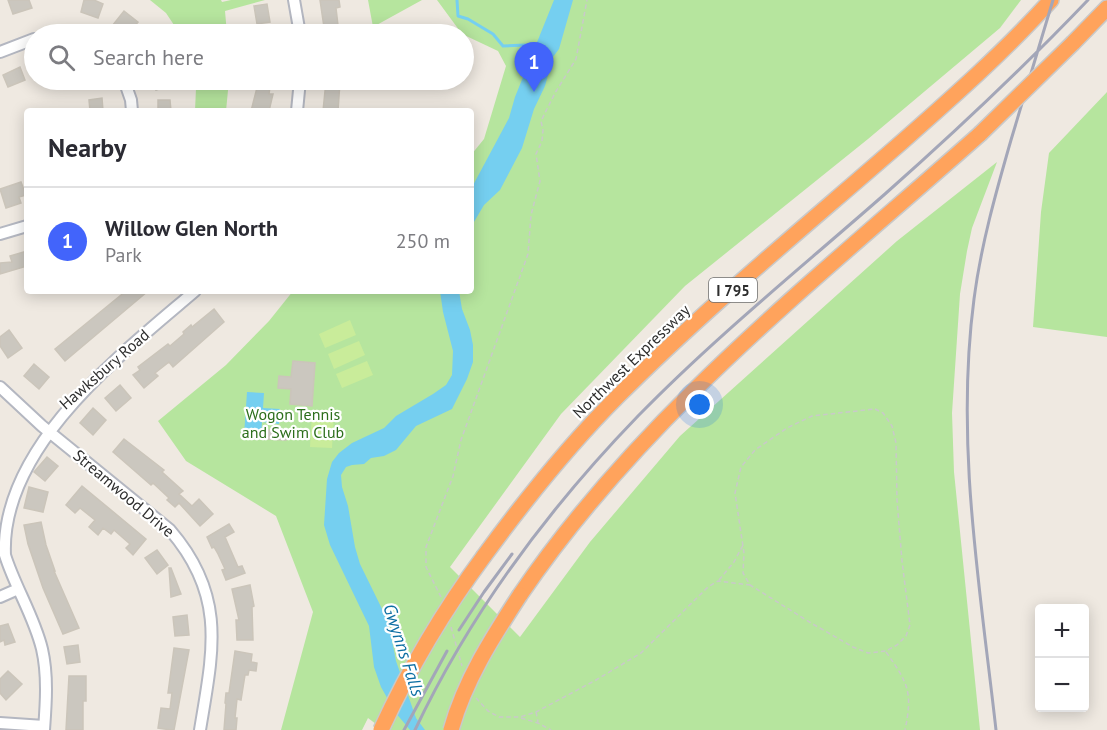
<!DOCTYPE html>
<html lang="en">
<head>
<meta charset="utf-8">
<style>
	:root { --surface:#fff; --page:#f2f2f3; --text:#2b2b33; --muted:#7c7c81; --line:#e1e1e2; --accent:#4264fb }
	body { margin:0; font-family:"PT Sans",sans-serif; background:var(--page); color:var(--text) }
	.controls { position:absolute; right:18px; bottom:18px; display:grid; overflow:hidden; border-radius:6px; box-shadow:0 3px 15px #0003 }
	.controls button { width:54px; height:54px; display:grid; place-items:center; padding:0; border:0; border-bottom:2px solid var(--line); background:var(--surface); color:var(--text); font:30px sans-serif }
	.you { position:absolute; left:700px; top:405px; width:21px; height:21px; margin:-15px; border:4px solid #fff; border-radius:50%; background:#1a73e8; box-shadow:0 0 0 9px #1a73e833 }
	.badge { display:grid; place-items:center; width:39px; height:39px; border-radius:50%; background:var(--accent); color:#fff; font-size:20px; font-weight:700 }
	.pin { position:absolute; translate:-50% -50px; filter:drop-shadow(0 2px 3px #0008) }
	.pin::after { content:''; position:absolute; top:32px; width:21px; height:18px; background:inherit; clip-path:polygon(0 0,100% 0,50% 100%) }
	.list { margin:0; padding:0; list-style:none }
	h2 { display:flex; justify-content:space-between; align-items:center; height:78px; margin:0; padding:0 24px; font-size:26px }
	h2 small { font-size:20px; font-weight:400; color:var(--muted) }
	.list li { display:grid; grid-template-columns:39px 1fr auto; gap:18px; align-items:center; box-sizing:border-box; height:108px; padding:0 24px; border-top:2px solid var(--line) }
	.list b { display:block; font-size:22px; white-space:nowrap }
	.list p { margin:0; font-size:20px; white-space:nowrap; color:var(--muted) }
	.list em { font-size:20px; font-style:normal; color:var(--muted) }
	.icon { flex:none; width:33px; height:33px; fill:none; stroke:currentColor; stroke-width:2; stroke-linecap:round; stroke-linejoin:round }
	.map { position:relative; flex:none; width:1107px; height:730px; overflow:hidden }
	.search { position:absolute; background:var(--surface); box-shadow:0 3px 15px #0003; left:24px; top:24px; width:450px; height:66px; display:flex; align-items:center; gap:15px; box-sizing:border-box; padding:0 21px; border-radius:33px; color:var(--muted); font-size:22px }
	.panel { position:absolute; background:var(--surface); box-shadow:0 3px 15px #0003; left:24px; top:108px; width:450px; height:186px; border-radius:6px }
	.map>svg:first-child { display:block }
	.green { fill:#b6e59e }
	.pitch { fill:#c9ec9a }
	.water { fill:#75cff0 }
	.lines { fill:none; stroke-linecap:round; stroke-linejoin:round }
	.stream { stroke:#75cff0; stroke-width:3 }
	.building { fill:#cbc7bf; stroke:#cbc5ba; stroke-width:1.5 }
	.minor-casing { stroke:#b4b7c1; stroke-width:14 }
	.highway-casing { stroke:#c9c9c9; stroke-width:18 }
	.path { stroke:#c9c9c9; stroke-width:1.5; stroke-dasharray:4.5 3; stroke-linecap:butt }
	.minor { stroke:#fff; stroke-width:10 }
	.highway { stroke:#ffa35c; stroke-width:15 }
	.rail { stroke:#a3a6b8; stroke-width:3 }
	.highway-bridge-casing { stroke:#c9c9c9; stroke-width:18; stroke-linecap:butt }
	.highway-bridge { stroke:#ffa35c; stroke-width:15 }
	.labels { text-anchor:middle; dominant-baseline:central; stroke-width:4.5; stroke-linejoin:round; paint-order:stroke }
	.shield { fill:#fff; stroke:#6d6d6d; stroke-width:1.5 }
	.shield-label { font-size:15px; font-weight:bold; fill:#2e2e2e }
	.street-label { font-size:16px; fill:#2e2e2e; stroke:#fff }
	.park-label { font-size:16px; fill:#2c6e1b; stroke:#fff }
	.water-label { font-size:18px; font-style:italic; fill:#0d6fa3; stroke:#fff }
</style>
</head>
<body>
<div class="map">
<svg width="1107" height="730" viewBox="0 0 1107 730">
	<rect width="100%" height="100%" fill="#efe9e1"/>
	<path class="green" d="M150 0H221L222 2 231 0H265L225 11 227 34H180L166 13Z
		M368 0H422L373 27Z
		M437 0H1021L1000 28 868 139 685 286 561 414 450 567 520 637 590 542 680 436 897 241 997 162 972 228 967 251 960 294 952 413 954 472 980 730H384L368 718 362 730H281L313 612 276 516 186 461 158 421 226 365 269 321 293 291H471V155L484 139 506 66 498 51 462 34Z
		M194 80H229L226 111H195L196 88Z
		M1107 92V337L1033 327 1041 212 1049 153Z"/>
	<path class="pitch" d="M350 320 356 335 325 348 319 334Z
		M359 341 365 355 334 369 328 354Z
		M367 361 373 375 342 388 336 374Z
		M312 413 334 414 332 448 310 447Z"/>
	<path class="water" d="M554 0H573L559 49 553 57 545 86 534 109 522 148 500 190 484 205 471 227V189L509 118 515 97Z
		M440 291H459L462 309 470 330 473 345V362L467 379 452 409 416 426 396 450 384 456 371 458 364 464 352 465 346 467 341 475 342 487 348 506 355 547 360 564 384 613 390 630 396 661 416 718 425 730H410L395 712 381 687 374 667 369 626 330 545 324 525 327 479 332 462 339 453 352 443 384 428 396 416 433 394 446 385 452 375 453 351 443 312Z
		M247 392 264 393 263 408 280 409 279 424 262 422 261 436 244 435Z"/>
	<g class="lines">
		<path class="stream" d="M457 0 458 16 468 19 493 34 503 46 525 45 534 52"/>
	</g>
	<path class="building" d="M8 0H29L32 8 13 14Z
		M84 0H94L103 4 98 18 81 12Z
		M320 0H339L340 7 336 8 339 34H325Z
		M267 4 270 22 257 24 254 6Z
		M124 11 138 22 128 34H123L112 26Z
		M20 67 25 80 8 87 3 75Z
		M152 80H182L183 81 156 90Z
		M259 80H271L269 94H273L269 111H251Z
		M326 81 340 82 338 111H323Z
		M102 98 103 111H90L89 100Z
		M158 100H170L171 111H158Z
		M21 182 26 195 19 197 21 203 6 208 0 189Z
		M27 251V266L0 274V263L12 262 10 256Z
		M126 291H148L65 361 55 349Z
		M214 309 224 322 173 367 169 362 155 373 158 376 144 388 133 375 140 370 138 367 168 344 170 346 184 334 183 332 191 325 192 327Z
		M9 330 22 348 8 358 0 346V337Z
		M293 361 315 363 312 406 290 404 291 389 278 388 279 376 291 377Z
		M34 364 49 377 39 389 24 376Z
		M120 385 131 398 116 411 105 398Z
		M93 408 106 420 93 435 80 423Z
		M267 430 287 432 286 440 266 439Z
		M124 439 164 470 162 472 183 491 179 494 192 506 199 499 213 514 200 526 179 503 175 507 167 500 169 498 153 483 151 485 113 452Z
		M47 457 58 466 45 481 34 472Z
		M82 486 146 539 133 555 126 548 130 544 114 530 111 534 103 528 98 535 89 527 95 520 80 508 75 513 66 505Z
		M29 487 48 492 43 512 24 508Z
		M41 522 46 545 55 571H54L79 628 63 634 43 588 28 544 24 525Z
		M229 524 234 532 225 537 238 567 242 566 245 573 226 580 222 570 225 569 218 554 214 547 212 548 207 537Z
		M157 550 168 565 157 574 145 558Z
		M169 568H171L181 594 171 597Z
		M250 585 254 606 252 607 253 640H237L236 620H239L232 589Z
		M187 615 189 635 175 636 173 617Z
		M8 624 15 642 5 645 4 640 0 642V626Z
		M78 645 80 662 67 664 64 647Z
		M174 648 189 650 174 730H171L158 728 161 708 170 709 172 693H168Z
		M235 651 252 654 251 662 257 663 256 671 249 670 248 675H245L241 700 237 699 235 718H237L236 730H224L226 704 225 703 226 693H229Z
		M8 671 22 684 6 700 0 693V679Z
		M69 676H86V701H83V730H66Z"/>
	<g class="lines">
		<g class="minor-casing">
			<path id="minor" d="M294 0 300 34
				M0 52 34 39
				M124 80 131 100 132 111
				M297 111 300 80
				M0 234 27 226
				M0 387 42 426 170 530C227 596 213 651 200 730
				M0 597 18 589
				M0 723 44 726
				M44 730C46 703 48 675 42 649 34 616 15 587 5 555 0 446 125 351 195 291"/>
		</g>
		<g class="highway-casing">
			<path id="highway" d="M1073 43 1107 8
				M484 556C525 500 569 445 618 396 708 306 807 225 903 141 954 96 1005 51 1051 0
				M520 595C643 414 818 278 980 134"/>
		</g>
		<path class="path" d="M875 409 883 413 892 426 896 443 897 500 902 561 910 625 906 636 897 645 886 651 868 653 853 647 811 623 750 585 743 573 744 553 735 493 741 467 755 450 787 428 812 416Z
			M719 580 734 562 743 545
			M441 597 426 567V547L453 476 461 440 528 254 531 215 540 181 536 154 542 141 543 130 541 121 555 93 576 59 587 0
			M451 627 462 666
			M886 652C908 683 913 692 905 730
			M476 698 488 711 499 717H520L536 712 596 680 641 653 708 587 718 581 750 585
			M536 712 538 722
			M521 718 538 723 551 730"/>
		<use href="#minor" class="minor"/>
		<use href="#highway" class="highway"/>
		<path class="rail" d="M459 630 484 592 512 554
			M404 730 447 651
			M415 730C470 614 549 508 638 416 715 337 802 267 885 194 955 132 1023 68 1088 0
			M996 730C980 587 955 443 974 299 981 245 996 192 1011 140 1025 93 1039 47 1053 0"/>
		<g class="highway-bridge-casing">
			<path id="highway-bridge" d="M980 134 1073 43
				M381 730C409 669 444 610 484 556
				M451 730C465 680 492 638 520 595"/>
		</g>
		<use href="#highway-bridge" class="highway-bridge"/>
	</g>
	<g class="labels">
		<rect class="shield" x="709" y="278" width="48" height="24" rx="4.5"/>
		<g class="shield-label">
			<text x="733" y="290">I 795</text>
		</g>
		<g class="street-label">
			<text transform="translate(631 361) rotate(-44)">Northwest Expressway</text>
			<text transform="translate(104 369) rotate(-41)">Hawksbury Road</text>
			<text transform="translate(124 493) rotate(40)">Streamwood Drive</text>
		</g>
		<g class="park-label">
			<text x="293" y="414">Wogon Tennis<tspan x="293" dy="18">and Swim Club</tspan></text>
		</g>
		<g class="water-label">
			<text transform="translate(404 650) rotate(72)">Gwynns Falls</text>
		</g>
	</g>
</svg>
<div class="controls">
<button>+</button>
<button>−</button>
</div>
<div class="you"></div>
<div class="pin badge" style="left:534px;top:92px">1</div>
<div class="search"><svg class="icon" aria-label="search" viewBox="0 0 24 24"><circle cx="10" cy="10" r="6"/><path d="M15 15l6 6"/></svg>Search here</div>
<section class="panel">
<h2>Nearby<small></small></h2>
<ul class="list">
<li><span class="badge">1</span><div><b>Willow Glen North</b><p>Park</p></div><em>250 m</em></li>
</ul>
</section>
</div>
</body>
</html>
